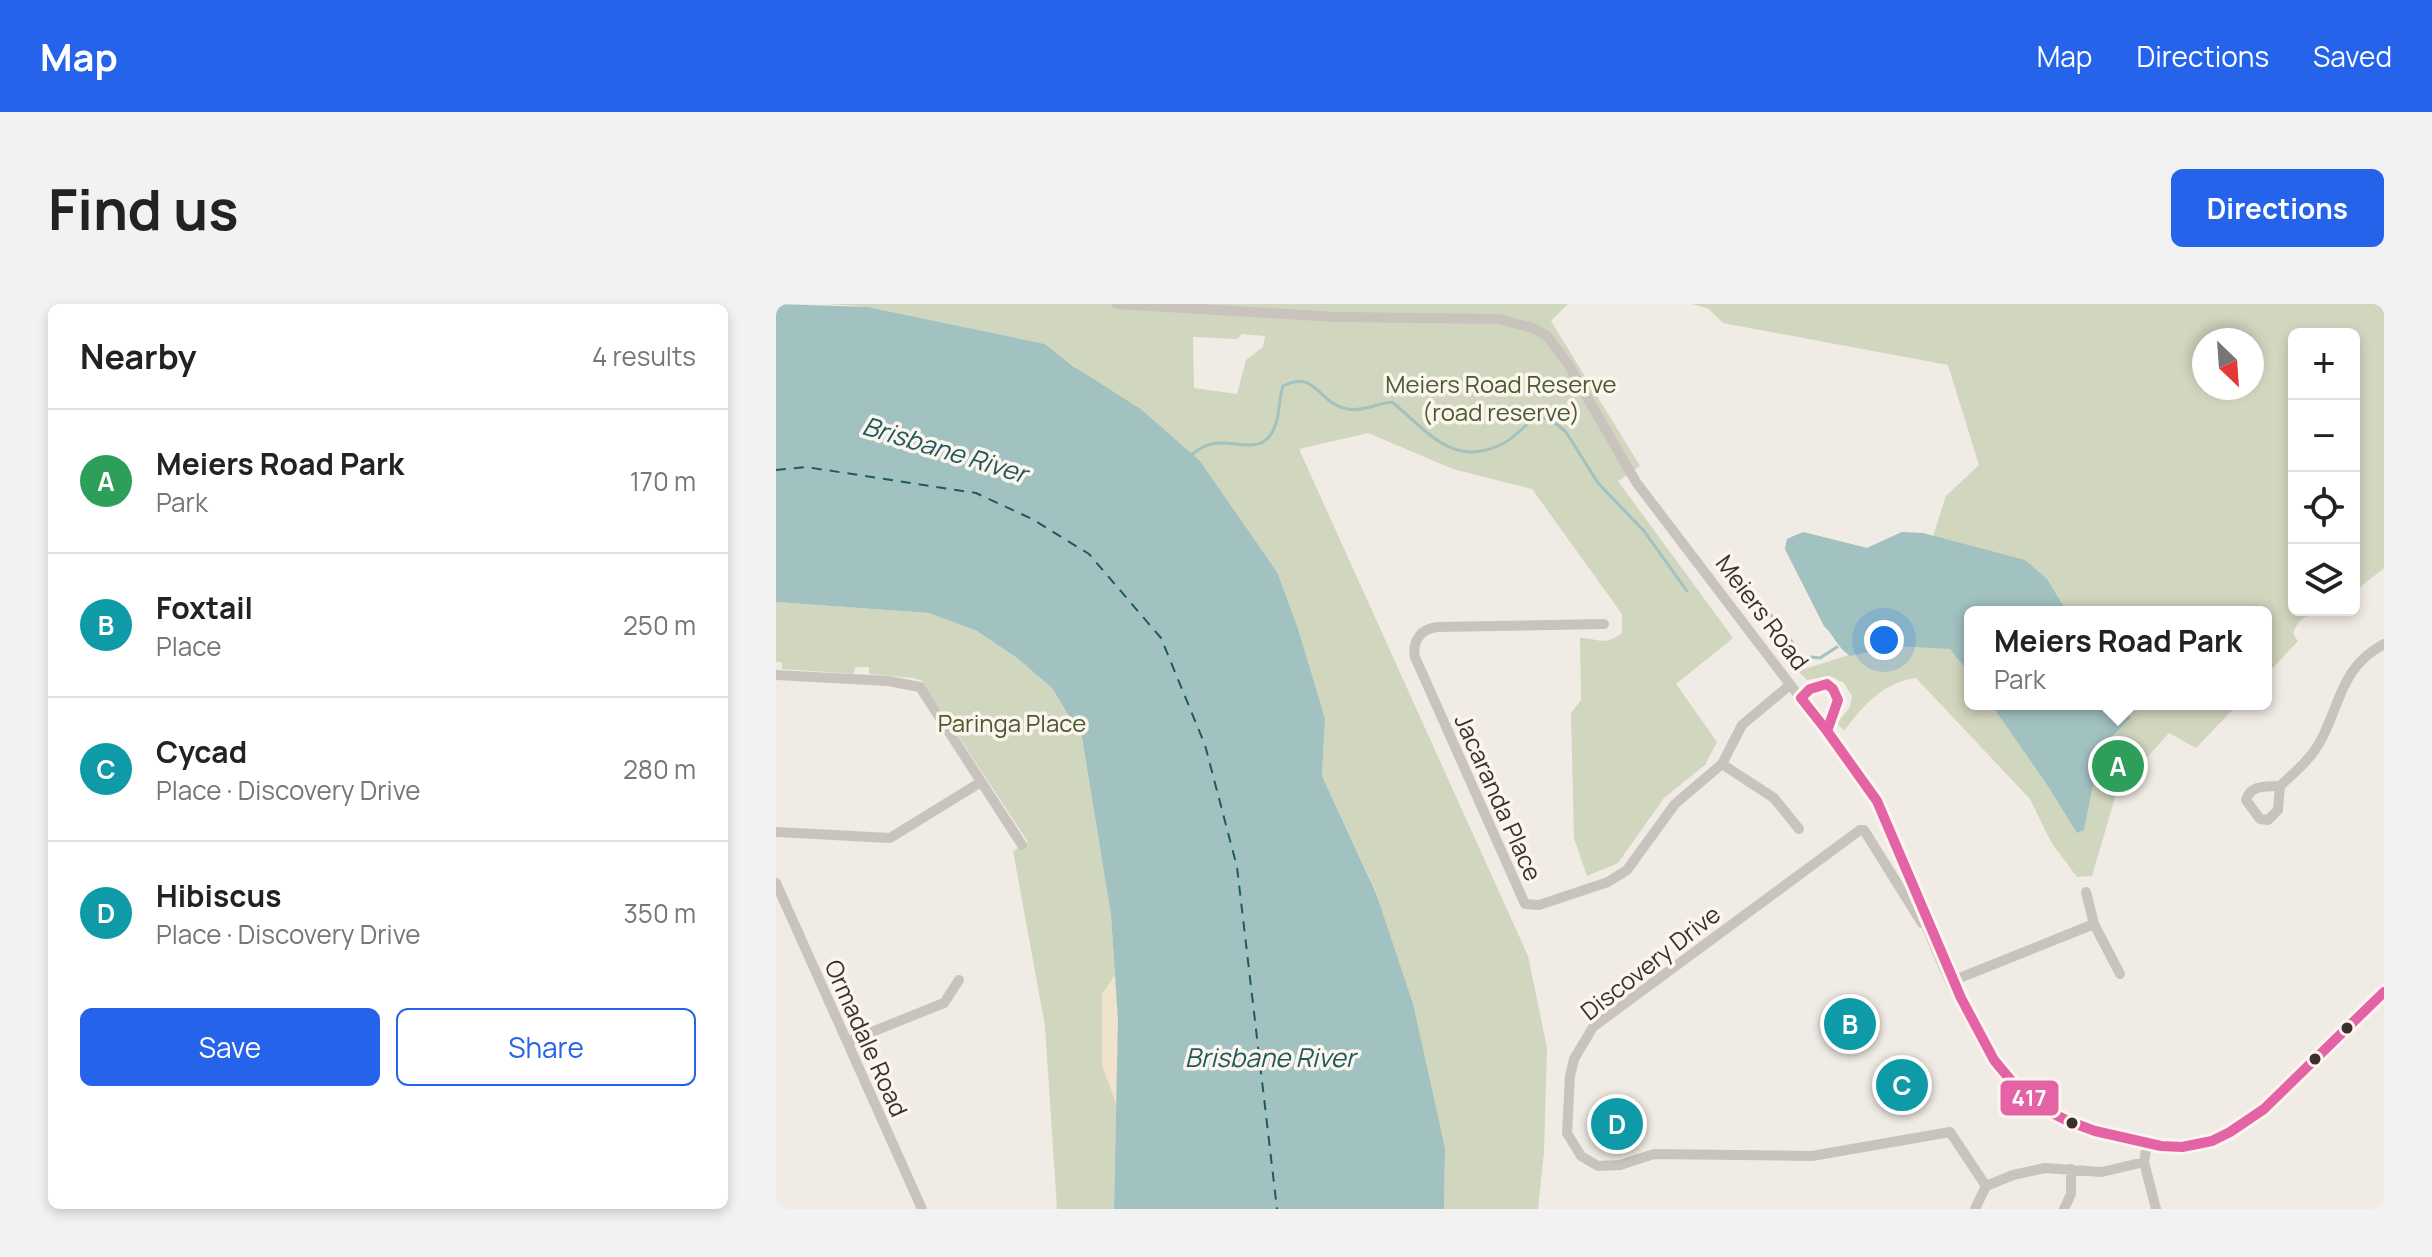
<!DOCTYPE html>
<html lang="en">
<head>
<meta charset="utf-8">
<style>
	:root { --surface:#fff; --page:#f2f2f2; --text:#222; --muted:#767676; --line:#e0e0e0; --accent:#2563eb }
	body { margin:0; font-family:Manrope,sans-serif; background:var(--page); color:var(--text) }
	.controls { position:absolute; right:24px; top:24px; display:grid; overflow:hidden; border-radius:12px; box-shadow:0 4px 12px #0003 }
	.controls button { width:72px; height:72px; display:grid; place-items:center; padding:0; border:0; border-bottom:2px solid var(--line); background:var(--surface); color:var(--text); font:40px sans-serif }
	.compass { position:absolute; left:1416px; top:24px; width:72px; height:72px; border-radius:50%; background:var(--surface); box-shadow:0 4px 12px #0003; rotate:155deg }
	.you { position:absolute; left:1108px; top:336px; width:28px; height:28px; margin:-20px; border:6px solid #fff; border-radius:50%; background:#1a73e8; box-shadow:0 0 0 12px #1a73e833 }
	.badge { display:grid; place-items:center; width:52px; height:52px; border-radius:50%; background:var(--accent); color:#fff; font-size:26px; font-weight:700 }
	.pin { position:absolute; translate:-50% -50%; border:4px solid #fff; box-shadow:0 2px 8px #0006 }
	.popup { position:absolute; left:1188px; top:302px; width:308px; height:104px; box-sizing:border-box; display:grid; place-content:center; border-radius:12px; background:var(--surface); filter:drop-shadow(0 2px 6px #0005); font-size:26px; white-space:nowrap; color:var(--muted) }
	.popup b { font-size:30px; color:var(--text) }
	.popup::after { content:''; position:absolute; left:50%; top:100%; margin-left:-16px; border:16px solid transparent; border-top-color:var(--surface) }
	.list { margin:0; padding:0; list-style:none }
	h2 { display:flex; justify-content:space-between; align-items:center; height:104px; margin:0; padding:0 32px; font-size:34px }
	h2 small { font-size:26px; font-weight:400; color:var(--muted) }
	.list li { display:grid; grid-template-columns:52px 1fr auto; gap:24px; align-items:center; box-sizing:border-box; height:144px; padding:0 32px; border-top:2px solid var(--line) }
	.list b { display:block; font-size:30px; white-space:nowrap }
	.list p { margin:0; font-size:26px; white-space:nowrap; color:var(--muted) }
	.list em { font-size:26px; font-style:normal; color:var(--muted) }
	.actions { display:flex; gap:16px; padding:24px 32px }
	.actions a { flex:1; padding:18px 0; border:2px solid var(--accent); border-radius:12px; text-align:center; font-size:28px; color:var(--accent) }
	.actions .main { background:var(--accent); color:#fff }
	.icon { flex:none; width:44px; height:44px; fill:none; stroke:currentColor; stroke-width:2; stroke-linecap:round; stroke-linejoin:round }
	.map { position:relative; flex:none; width:1608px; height:905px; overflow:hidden; border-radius:12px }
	header { display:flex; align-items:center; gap:48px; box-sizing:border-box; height:112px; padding:0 40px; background:var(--accent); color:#fff }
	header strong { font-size:38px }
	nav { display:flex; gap:44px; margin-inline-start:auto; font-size:28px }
	.intro { display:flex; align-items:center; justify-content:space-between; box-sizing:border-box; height:192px; padding:0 48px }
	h1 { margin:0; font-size:56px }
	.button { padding:20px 36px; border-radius:12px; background:var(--accent); color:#fff; font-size:28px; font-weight:700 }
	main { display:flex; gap:48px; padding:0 48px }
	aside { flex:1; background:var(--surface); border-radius:12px; box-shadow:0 4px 12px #0003 }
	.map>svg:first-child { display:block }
	.green { fill:#d1d6bf; fill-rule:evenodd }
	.sand { fill:#efe3cc }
	.water { fill:#a1c2c1 }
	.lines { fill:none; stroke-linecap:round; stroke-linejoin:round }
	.stream { stroke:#a1c2c1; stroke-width:3 }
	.ferry { stroke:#1f5a5e; stroke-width:2; stroke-dasharray:10 8; stroke-linecap:butt }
	.minor { stroke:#c9c3be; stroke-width:10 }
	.tertiary { stroke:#c9c3be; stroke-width:12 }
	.bus-1-casing { stroke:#fbf5ee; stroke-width:16 }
	.bus-1 { stroke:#e463a4; stroke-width:10 }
	.bus-dot { fill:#3b302b; stroke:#fbf5ee; stroke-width:3 }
	.labels { text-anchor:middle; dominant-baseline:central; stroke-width:7; stroke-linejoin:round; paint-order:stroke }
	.park-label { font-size:24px; fill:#4a5a2e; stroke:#fbf5ee }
	.street-label { font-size:24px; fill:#3b302b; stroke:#fbf5ee }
	.water-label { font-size:26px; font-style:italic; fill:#1f5a5e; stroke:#fbf5ee }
	.line-badge { stroke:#fbf5ee; stroke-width:3 }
	.badge-label { font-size:22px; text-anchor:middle; font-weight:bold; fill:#fff }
</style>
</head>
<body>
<header>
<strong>Map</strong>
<nav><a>Map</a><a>Directions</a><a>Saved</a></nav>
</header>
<div class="intro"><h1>Find us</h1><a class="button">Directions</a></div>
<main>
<aside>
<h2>Nearby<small>4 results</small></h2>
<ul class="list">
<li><span class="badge" style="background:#2e9e5b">A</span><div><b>Meiers Road Park</b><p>Park</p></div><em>170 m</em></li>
<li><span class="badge" style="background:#0f9aa8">B</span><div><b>Foxtail</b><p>Place</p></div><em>250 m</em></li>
<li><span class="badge" style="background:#0f9aa8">C</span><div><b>Cycad</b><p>Place · Discovery Drive</p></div><em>280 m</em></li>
<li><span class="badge" style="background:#0f9aa8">D</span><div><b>Hibiscus</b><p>Place · Discovery Drive</p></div><em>350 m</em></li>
</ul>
<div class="actions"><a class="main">Save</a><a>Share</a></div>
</aside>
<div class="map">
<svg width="1608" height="905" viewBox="0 0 1608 905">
	<rect width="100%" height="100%" fill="#f0ebe5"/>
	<path class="green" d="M51 0H792L775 17 864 162 842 177 957 334 900 380 941 438 929 461 888 494 842 559 811 572 798 534 795 409 805 396 804 334C824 334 826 343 846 329V310L756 185 677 165 592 129 523 145 752 652 771 744 768 848 762 905H668L669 844 600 588 546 472 549 415 501 268 424 157 269 40 92 3ZM466 30 489 32 487 43 470 56 461 90 418 84 417 33 461 35Z
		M916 0H1608V264L1578 288V30H1518V306H1555L1549 311C1532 310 1523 312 1517 330L1522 337 1490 371V308H1194V400H1462L1420 444 1393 429 1341 487 1316 572 1301 573 1275 538 1254 495 1140 374C1107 378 1087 402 1068 427L1061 419 1074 403 1076 392 1068 379 1054 372 1031 376 1022 367 1073 351C1061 343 1059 332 1048 322L1009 245 1011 235 1027 228 1091 244 1126 228 1157 232 1170 192 1203 161 1172 61 947 19 933 5ZM1428 36H1476V84H1428Z
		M0 298 153 309 201 327 241 354 276 384 306 435 335 611 342 716 338 905H281L269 722 237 547 252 538 146 377 137 374 93 370V363H79L78 370 6 365V358H0Z"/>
	<path class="sand" d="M339 671 342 716 340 799 326 762V690Z"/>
	<path class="water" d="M0 0 92 3 269 40 297 62 366 106 424 157 501 268 522 325 549 415 546 472 600 589 637 700 669 844 668 905H338L342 716 335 611 306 434 276 384 241 354 201 327 153 309 0 298Z
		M1027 228 1091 244 1126 228 1147 229 1249 256 1271 275 1291 308H1194V370L1174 345 1121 342 1074 352C1061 343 1059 332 1048 322L1009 245 1011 235Z
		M1215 400H1336L1355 413 1324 445 1308 526 1301 529 1270 479Z"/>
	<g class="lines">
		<path class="stream" d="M414 152C420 147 428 141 436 140 459 134 489 156 500 119 504 107 503 94 507 82 541 65 541 100 572 105 586 108 602 99 616 98 652 127 677 166 728 139 741 132 749 120 762 113L776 116 790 128 822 179 868 227 911 287
			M957 277 968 280 976 287 1019 342
			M1034 353 1044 354 1061 343"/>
		<path class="ferry" d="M0 166 30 163 200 189 256 215 313 250 385 334 429 441 461 563 501 905"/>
		<path class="minor" d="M340 0 560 13 723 15 757 24 771 32 792 60 860 178 1086 475 1109 512
			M828 320 661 323C644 325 636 338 639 353L749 600 763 601 832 578 851 566 899 500 946 460 966 421 1014 381
			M0 371 112 377 144 383 246 541
			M946 460 998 494 1023 525
			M1504 482 1502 506 1492 516 1484 515 1470 496C1475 480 1490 483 1504 482 1518 469 1536 454 1545 436 1565 398 1565 363 1608 340
			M0 528 114 534 205 478
			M0 579 146 905
			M1310 588 1318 620 1344 670
			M1146 619 1088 526H1084L817 723 798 755 794 772 791 829 805 852 822 862 844 861 878 850 1036 852 1174 828 1210 882
			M1176 677 1318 620
			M71 738 168 699 183 676
			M1371 840 1368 858 1380 905
			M1210 882 1237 871 1269 864 1326 868 1368 858
			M1199 905 1210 882
			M1288 905 1295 890V865"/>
		<path class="tertiary" d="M1109 512C1142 594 1190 748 1260 800 1285 818 1315 827 1344 834 1375 841 1409 849 1440 836 1481 818 1511 783 1543 752 1565 731 1588 710 1608 688"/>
		<g class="bus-1-casing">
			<path id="bus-1" d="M1051 380 1057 385 1062 396 1051 427 1025 394 1034 385Z
				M1051 427 1101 497 1185 694 1218 756 1243 786 1266 804 1292 817 1319 827 1385 842 1406 843 1436 837 1454 828 1488 805 1608 688"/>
		</g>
		<use href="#bus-1" class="bus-1"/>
	</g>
	<g class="bus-dot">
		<circle cx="1571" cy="724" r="7"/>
		<circle cx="1539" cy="755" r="7"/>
		<circle cx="1296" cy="819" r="7"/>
	</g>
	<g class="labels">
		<g class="park-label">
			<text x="725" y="79">Meiers Road Reserve<tspan x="725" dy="28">(road reserve)</tspan></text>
			<text x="236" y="418">Paringa Place</text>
		</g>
		<g class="street-label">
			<text transform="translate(987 308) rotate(53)">Meiers Road</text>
			<text transform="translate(723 493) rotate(66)">Jacaranda Place</text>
			<text transform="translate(874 658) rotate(-38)">Discovery Drive</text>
			<text transform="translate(91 734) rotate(66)">Ormadale Road</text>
		</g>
		<g class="water-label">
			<text transform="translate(169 145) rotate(17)">Brisbane River</text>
			<text x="494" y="753">Brisbane River</text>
		</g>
	</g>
	<rect class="line-badge" x="1223" y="775" width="61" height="38" rx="8" fill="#e463a4"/>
	<g class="badge-label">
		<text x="1253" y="802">417</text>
	</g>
</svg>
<div class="controls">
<button>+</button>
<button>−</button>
<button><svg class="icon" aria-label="locate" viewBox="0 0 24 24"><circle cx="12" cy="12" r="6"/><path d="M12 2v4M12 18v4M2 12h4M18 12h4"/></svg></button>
<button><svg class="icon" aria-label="layers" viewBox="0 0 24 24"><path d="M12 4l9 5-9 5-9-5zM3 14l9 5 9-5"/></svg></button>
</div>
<svg class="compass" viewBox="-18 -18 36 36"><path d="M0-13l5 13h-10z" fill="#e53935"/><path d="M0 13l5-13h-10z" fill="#767676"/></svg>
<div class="you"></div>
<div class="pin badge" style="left:1342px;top:462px;background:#2e9e5b">A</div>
<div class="popup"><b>Meiers Road Park</b>Park</div>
<div class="pin badge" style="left:1074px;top:720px;background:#0f9aa8">B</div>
<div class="pin badge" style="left:1126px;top:781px;background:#0f9aa8">C</div>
<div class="pin badge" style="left:841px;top:820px;background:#0f9aa8">D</div>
</div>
</main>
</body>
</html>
